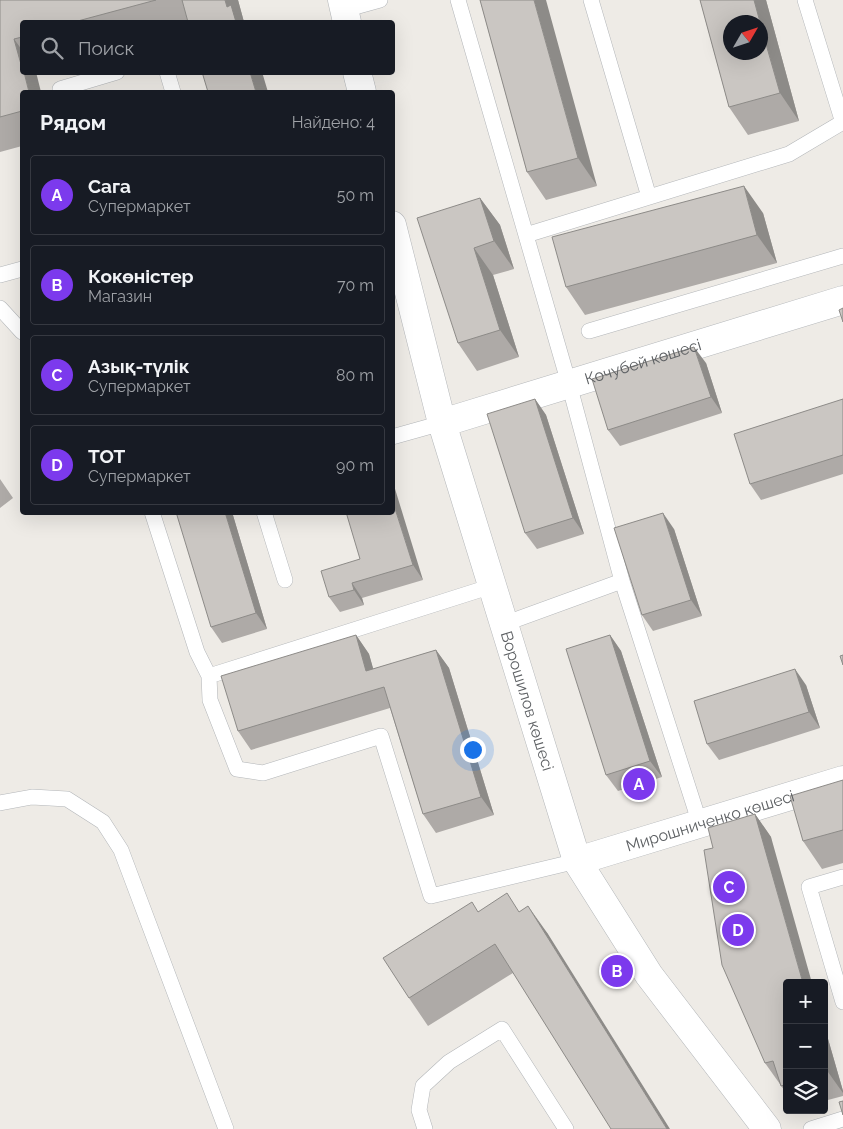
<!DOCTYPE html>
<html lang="ru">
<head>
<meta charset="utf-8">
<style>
	:root { --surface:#171b24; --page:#20242c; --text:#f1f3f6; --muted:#9ea1a6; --line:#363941; --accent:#7c3aed }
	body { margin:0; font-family:Raleway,sans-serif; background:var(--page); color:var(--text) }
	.controls { position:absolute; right:15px; bottom:15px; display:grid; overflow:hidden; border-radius:5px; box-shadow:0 5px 20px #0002 }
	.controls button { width:45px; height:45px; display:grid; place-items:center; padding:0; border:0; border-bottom:1px solid var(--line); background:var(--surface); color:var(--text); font:25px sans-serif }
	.compass { position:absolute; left:723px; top:15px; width:45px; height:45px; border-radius:50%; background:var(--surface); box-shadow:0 5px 20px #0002; rotate:51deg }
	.you { position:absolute; left:472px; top:749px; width:18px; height:18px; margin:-12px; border:4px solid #fff; border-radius:50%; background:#1a73e8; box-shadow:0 0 0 8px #1a73e833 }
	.badge { display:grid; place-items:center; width:32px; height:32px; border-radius:50%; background:var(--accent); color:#fff; font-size:16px; font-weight:700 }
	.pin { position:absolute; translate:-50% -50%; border:2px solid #fff; box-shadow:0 1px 5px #0006 }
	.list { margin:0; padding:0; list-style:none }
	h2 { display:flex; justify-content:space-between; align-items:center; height:65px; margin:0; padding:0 20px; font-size:21px }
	h2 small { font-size:16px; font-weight:400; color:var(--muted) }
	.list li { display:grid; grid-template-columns:32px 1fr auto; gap:15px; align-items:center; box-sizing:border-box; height:80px; margin:0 10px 10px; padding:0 10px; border:1px solid var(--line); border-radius:5px }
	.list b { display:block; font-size:19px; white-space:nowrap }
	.list p { margin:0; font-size:16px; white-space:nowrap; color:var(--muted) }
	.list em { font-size:16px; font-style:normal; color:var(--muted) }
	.icon { flex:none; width:28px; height:28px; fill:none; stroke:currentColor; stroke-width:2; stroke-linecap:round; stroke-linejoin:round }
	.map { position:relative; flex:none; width:843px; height:1129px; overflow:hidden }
	.search { position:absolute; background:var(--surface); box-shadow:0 5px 20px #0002; left:20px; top:20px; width:375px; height:55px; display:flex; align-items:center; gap:12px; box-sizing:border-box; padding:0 18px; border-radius:5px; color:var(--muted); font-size:19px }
	.panel { position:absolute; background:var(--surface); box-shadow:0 5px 20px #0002; left:20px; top:90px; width:375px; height:425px; border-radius:5px }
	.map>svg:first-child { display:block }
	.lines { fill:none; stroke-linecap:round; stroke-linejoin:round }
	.service-casing { stroke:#b3b6b9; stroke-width:16 }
	.minor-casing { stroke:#b3b6b9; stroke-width:29 }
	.tertiary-casing { stroke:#b3b6b9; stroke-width:29 }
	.service { stroke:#fff; stroke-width:15 }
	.minor { stroke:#fff; stroke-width:28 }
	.tertiary { stroke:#fff; stroke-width:28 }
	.wall { fill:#aeaaa7 }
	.shaded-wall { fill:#8d8b88 }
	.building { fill:#cac6c2; stroke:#8d8b88 }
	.labels { text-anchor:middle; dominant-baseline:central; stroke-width:4.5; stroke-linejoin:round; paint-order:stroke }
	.street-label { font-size:16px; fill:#5e6164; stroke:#fff }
</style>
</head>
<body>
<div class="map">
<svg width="843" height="1129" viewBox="0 0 843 1129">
	<rect width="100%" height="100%" fill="#eeebe6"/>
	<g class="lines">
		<g class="service-casing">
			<path id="service" d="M458 0 569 384 622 581
				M591 0 649 197
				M805 0 843 123
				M344 10 380 0
				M167 72 173 92
				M61 92 60 89 117 72
				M526 235 789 154 843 122
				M0 275 22 269
				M0 308 22 332
				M589 331 843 256
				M392 437 442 423
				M152 512 197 652 209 676 210 700 237 769 263 773 381 736 431 896 577 861
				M264 512 285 580
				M504 624 622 581 700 824
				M209 676 492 586
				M0 803 32 797 67 799 103 822 121 850 226 1129
				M843 877 809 887 843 1002
				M425 1129 419 1110 423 1086 449 1062 502 1029 566 1129
				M811 1129 843 1119"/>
		</g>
		<g class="minor-casing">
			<g id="minor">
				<path id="s1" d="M442 423 843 300"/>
				<path id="s2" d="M577 861 843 780"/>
			</g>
		</g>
		<g class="tertiary-casing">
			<g id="tertiary">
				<path d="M342 0 347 22"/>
				<path d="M357 72 362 92"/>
				<path id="s3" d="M392 225 442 423 577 861 649 975 767 1129"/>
			</g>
		</g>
		<use href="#service" class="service"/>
		<use href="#minor" class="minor"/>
		<use href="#tertiary" class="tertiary"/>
	</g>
	<path class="wall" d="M0 0H238L244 22H22V146L0 152Z
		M480 0 597 186 546 200 527 172Z
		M700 0H766L799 121 748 135 729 107Z
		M480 198 500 225 514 269 493 275 519 357 477 371 458 343Z
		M763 213 777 263 585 315 566 287Z
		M706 363 722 413 620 446 608 430Z
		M535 399 546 415 584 534 537 549 525 533Z
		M843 399V474L761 500 750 484Z
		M0 479 13 498 0 508Z
		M232 512 267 629 222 643 211 627Z
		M392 512 423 580 362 598 364 605 340 612 329 597 360 559Z
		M674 529 702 616 653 631 642 615Z
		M356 635 369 654 373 669 436 650 449 668 494 815 436 833 423 814 390 708 251 750 238 731Z
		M610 635 621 651 662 777 618 791 606 775Z
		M806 685 820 728 719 760 707 744Z
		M843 780V863L822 869 803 841Z
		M755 814 771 837 787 983V1094L765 1063 713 848Z
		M479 911 520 912 548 934 513 973 428 1026 409 998Z
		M824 1025 843 1091V1096L824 1101Z"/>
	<path class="shaded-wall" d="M225 0H238L244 22H236L227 7Z
		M534 0H546L597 186 578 158Z
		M754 0H766L799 121 780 93Z
		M14 39 22 50V68Z
		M24 72H36L41 92H29Z
		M250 72H262L268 92H256Z
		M744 186 763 213 777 263 757 235Z
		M480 198 500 225 514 269 494 241Z
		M474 248 493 275 519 357 500 330Z
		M694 347 706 363 722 413 711 397Z
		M535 399 546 415 584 534 573 518Z
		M392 479 423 580 413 565 392 499Z
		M225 512H232L267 629 256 613Z
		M663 513 674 529 702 616 691 600Z
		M352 583 362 598 364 605 354 590Z
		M356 635 369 654 379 689 366 671Z
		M610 635 621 651 662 777 650 761Z
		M436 650 449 668 494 815 481 797Z
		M795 669 806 685 820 728 809 712Z
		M755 814 771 837 812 983H803Z
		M528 906 548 934 670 1129H667Z
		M824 1025 843 1091V1093L828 1072 824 1058Z"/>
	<path class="building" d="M0 0H156L74 22H22V37L14 39 22 68V72H24L29 92H22V111L0 117Z
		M182 0H225L227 7 231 5 236 22H188Z
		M480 0H534L578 158 527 172Z
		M700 0H754L760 22H730V52H760V23L780 93 729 107Z
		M202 72H250L256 92H208Z
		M744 186 757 235 566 287 552 237Z
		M480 198 494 241 474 248 500 330 458 343 417 218Z
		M843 308V322L839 310Z
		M694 347 711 397 608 430 592 379Z
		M535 399 573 518 525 533 487 414Z
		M843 399V455L750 484 734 434Z
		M392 499 413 565 352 583 354 590 329 597 321 571 360 559 346 512H392Z
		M176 512H225L256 613 211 627Z
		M663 513 691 600 642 615 614 528Z
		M356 635 366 671 436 650 481 797 423 814 384 687 238 731 221 676Z
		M610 635 650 761 606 775 566 649Z
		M843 655V665L840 656Z
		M795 669 809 712 707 744 694 701Z
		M843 780V830L803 841 790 796Z
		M755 814 803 983H787V1084L781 1086 773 1061 765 1063 722 965 704 850 713 848 708 828Z
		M507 893 519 912 528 906 667 1129H611L495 944 409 998 383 958 472 902 478 912Z
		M824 1058 828 1072 824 1074Z
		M843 1101V1115L839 1102Z"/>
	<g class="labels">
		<g class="street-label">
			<text stroke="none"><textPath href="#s1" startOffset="210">Кочубей көшесі</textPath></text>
			<text stroke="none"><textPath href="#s3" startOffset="495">Ворошилов көшесі</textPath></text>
			<text stroke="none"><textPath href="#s2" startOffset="139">Мирошниченко көшесі</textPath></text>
		</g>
	</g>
</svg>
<div class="controls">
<button>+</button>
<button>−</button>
<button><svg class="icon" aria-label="layers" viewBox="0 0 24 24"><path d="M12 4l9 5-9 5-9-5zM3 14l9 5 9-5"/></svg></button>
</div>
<svg class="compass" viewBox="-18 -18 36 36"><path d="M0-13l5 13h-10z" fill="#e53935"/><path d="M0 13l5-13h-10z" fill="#9ea1a6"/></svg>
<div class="you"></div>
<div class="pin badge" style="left:639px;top:784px">A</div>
<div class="pin badge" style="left:617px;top:971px">B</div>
<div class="pin badge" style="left:729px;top:887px">C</div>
<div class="pin badge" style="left:738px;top:930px">D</div>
<div class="search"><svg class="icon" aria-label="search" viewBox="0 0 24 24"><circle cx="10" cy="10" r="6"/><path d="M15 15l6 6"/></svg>Поиск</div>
<section class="panel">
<h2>Рядом<small>Найдено: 4</small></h2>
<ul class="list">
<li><span class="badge">A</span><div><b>Сага</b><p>Супермаркет</p></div><em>50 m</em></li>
<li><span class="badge">B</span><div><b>Кокөністер</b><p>Магазин</p></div><em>70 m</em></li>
<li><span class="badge">C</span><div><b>Азық-түлік</b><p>Супермаркет</p></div><em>80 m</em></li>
<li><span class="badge">D</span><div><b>ТОТ</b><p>Супермаркет</p></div><em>90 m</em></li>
</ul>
</section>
</div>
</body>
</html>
